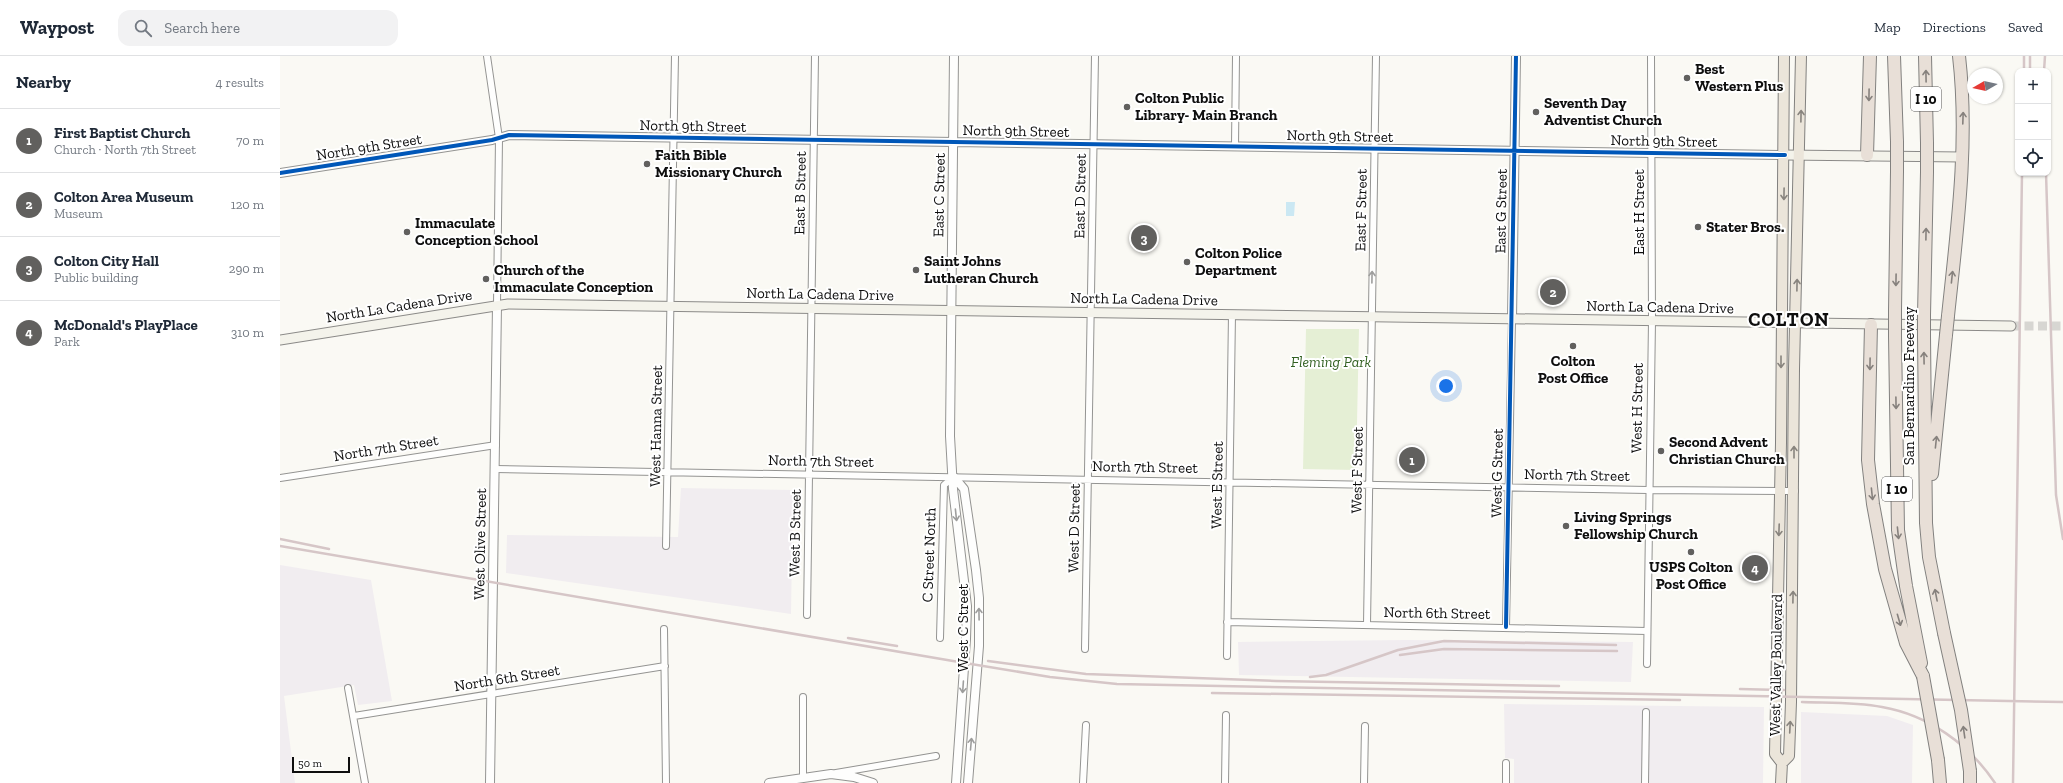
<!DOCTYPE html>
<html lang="en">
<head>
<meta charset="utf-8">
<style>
	:root { --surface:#fff; --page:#f2f2f3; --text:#1f2937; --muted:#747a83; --line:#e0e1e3; --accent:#61605e }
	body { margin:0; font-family:"Zilla Slab",serif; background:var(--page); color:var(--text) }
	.controls { position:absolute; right:12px; top:12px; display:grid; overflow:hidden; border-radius:8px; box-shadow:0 1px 3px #0004 }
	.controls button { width:36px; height:36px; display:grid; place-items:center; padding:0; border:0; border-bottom:1px solid var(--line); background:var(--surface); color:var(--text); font:20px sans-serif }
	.compass { position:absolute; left:1687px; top:12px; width:36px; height:36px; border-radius:50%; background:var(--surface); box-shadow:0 1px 3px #0004; rotate:261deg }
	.scale { position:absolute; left:12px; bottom:10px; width:58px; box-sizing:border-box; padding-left:4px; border:2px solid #0e0e0e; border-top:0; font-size:11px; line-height:14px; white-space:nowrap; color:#0e0e0e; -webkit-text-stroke:3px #fff; paint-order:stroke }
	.you { position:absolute; left:1166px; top:330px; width:14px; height:14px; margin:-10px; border:3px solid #fff; border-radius:50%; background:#1a73e8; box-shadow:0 0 0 6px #1a73e833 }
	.badge { display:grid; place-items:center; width:26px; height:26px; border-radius:50%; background:var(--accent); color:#fff; font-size:13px; font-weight:700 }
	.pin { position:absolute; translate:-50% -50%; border:2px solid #fff; box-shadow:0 1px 4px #0006 }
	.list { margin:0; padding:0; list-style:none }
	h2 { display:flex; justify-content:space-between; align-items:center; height:52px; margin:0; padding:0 16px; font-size:17px }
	h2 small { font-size:13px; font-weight:400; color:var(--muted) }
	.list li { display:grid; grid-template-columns:26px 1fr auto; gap:12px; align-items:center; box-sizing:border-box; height:64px; padding:0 16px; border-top:1px solid var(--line) }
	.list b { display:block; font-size:15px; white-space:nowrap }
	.list p { margin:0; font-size:13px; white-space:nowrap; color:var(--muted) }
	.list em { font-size:13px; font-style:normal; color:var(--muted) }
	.icon { flex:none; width:22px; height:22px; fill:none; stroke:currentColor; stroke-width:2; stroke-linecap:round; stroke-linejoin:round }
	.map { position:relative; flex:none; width:1783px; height:727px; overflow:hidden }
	header { display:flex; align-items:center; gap:24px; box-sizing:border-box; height:56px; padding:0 20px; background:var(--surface); border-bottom:1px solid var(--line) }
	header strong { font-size:19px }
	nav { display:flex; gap:22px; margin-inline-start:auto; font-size:14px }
	.search { width:280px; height:36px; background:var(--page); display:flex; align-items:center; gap:10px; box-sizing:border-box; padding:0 14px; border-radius:12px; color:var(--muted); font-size:15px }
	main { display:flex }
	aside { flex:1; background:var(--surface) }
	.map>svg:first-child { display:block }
	.industrial { fill:#f1edf0 }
	.green { fill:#e5efd5 }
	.water { fill:#cbe8f3 }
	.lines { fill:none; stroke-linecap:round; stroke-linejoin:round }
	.secondary-tunnel { stroke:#d7d6d2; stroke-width:9; stroke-dasharray:9 4.5; stroke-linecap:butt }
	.minor-casing { stroke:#949492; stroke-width:8 }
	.tertiary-casing { stroke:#949492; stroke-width:10 }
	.secondary-casing { stroke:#8b8a88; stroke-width:11 }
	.primary-casing { stroke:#82817f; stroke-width:12 }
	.motorway-casing { stroke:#82817f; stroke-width:14 }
	.minor { stroke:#fefefd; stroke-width:6 }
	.tertiary { stroke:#fefefd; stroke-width:8 }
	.secondary { stroke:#f4f3eb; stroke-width:9 }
	.primary { stroke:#ebe5da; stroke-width:10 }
	.motorway { stroke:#e8dfd7; stroke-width:12 }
	.rail { stroke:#d6c6c7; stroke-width:2.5 }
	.motorway-bridge-casing { stroke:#82817f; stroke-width:14; stroke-linecap:butt }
	.motorway-bridge { stroke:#e8dfd7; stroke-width:12 }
	.cycleway-casing { stroke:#fff; stroke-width:6 }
	.cycleway { stroke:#0057b8; stroke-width:4 }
	.oneway { stroke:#86817d }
	.oneway2 { stroke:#88847e }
	.oneway3 { stroke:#9e9e9d }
	.poi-dot { fill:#61605e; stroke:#fff; stroke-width:1.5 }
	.labels { text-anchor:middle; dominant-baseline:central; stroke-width:4; stroke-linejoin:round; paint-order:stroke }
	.shield { fill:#fff; stroke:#565656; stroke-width:1 }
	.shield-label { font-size:14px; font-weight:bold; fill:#0e0e0e }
	.poi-label { font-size:15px; font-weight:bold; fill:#0e0e0e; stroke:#fff; text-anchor:start }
	.street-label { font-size:15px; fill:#0e0e0e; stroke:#fff }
	.park-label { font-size:15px; font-style:italic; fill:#336122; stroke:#fff }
	.district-label { font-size:19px; font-weight:bold; letter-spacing:1px; fill:#0e0e0e; stroke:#fff }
</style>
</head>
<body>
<header>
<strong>Waypost</strong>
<div class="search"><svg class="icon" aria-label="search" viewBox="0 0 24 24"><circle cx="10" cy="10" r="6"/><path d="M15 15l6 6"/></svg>Search here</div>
<nav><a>Map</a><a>Directions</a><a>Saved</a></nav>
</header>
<main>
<aside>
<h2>Nearby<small>4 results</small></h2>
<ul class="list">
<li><span class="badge">1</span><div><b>First Baptist Church</b><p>Church · North 7th Street</p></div><em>70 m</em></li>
<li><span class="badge">2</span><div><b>Colton Area Museum</b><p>Museum</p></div><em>120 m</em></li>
<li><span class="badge">3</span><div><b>Colton City Hall</b><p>Public building</p></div><em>290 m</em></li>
<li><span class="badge">4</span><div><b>McDonald's PlayPlace</b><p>Park</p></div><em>310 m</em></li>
</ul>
</aside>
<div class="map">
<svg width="1783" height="727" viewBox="0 0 1783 727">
	<rect width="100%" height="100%" fill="#faf9f4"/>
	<path class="industrial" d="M401 432 513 434 511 558 226 517 227 479 398 481Z
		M0 509 91 524 112 645 78 649 74 629 4 640 15 727H0Z
		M1126 584 1353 586 1351 626 959 619 958 586Z
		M1224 648 1484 651 1483 727H1234V703L1225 702Z
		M1521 656 1607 660 1633 669 1632 727H1521Z"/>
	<path class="green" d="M1026 273H1079L1076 414 1023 413Z
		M1469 504H1480V519H1469Z"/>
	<path class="water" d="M1006 146H1015L1014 160H1006Z"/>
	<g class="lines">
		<path class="secondary-tunnel" d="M1731 270H1783"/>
		<g class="minor-casing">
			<path id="minor" d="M207 0 219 82 217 249
				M955 90 956 0
				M215 413 1368 434 1515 435
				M0 422 216 389
				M386 490 395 0
				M527 559 535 0
				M947 566 1367 575
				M1087 569 1096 0
				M1226 571 1232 263
				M384 573 386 727
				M660 582 664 429 674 421
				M805 593 815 0
				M947 600 952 258
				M1367 608 1372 265 1371 0
				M68 632 85 727
				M523 641V722
				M74 660 385 610
				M556 717 656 700
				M803 727 806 669
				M945 727 946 659
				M1084 727 1085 670
				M1226 727V707
				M1365 727 1366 656"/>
		</g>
		<g class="tertiary-casing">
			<path id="tertiary" d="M674 0 670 380 673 433 687 550 686 583 676 727
				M0 117 212 84 229 79 1505 99
				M1232 263 1236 0
				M674 421 684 433 696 514 699 542V590L688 727
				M210 727 217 249
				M489 727 551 718 574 721 593 727"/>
		</g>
		<g class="secondary-casing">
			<path id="secondary" d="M1505 99 1682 101
				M0 284 228 248 1731 270"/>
		</g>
		<g class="primary-casing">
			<path id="primary" d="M1502 707 1509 700 1511 646 1514 313 1521 0
				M1501 727 1502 707 1495 698 1501 387 1504 0"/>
		</g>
		<g class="motorway-casing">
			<path id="motorway" d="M1614 0 1617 86
				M1645 0 1647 87
				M1587 99 1590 0
				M1615 255 1617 115
				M1644 259 1647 116
				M1668 260C1677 174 1689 86 1679 0
				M1591 269 1588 404 1593 448 1605 513 1626 587 1643 620
				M1615 280 1618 474 1626 530 1641 607
				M1644 280 1646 467 1649 501 1664 577
				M1652 418 1666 279
				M1658 704 1660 727
				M1690 715V727"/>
		</g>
		<use href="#minor" class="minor"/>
		<use href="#tertiary" class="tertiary"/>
		<use href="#secondary" class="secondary"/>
		<use href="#primary" class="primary"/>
		<use href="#motorway" class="motorway"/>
		<path class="rail" d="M1744 15V0
			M1750 15V0
			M1764 15 1765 0
			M1766 117 1776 439 1783 483
			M0 483 49 493
			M0 490 673 605 770 621 837 628 1783 646
			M568 582 617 590
			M1120 599 1164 593 1337 595
			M708 605 806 618 996 625 1279 630
			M1030 621 1046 619 1118 594 1164 585 1336 589
			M1460 633 1504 634
			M932 637 1400 644
			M1522 646C1549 647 1576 646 1602 651 1648 659 1689 688 1715 727
			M1733 727 1742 117"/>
		<g class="motorway-bridge-casing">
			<path id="motorway-bridge" d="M1617 115V86
				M1647 116V87
				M1666 279 1668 260
				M1615 280V255
				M1644 280V259
				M1664 577 1681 654 1690 715
				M1643 620 1658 704"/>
		</g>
		<use href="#motorway-bridge" class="motorway-bridge"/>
		<g class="cycleway-casing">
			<path id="cycleway" d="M0 117 212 84 229 79 1505 99
				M1226 571 1236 0"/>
		</g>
		<use href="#cycleway" class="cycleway"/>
	</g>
	<defs><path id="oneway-shaft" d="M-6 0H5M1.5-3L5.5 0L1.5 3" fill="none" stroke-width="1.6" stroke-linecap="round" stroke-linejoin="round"/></defs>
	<g class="oneway">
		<use href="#oneway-shaft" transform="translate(1646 20) rotate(-91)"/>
		<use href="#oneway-shaft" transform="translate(1589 39) rotate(91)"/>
		<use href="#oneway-shaft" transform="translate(1683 62) rotate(-88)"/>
		<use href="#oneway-shaft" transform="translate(1646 178) rotate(-89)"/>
		<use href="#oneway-shaft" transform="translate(1672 221) rotate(-84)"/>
		<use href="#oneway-shaft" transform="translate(1616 224) rotate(91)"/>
		<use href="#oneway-shaft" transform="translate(1644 302) rotate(-91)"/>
		<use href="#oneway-shaft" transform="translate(1590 308) rotate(91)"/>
		<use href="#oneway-shaft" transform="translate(1616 347) rotate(89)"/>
		<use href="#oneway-shaft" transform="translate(1656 386) rotate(-84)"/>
		<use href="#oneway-shaft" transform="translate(1592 438) rotate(84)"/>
		<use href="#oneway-shaft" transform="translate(1618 477) rotate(84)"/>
		<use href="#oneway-shaft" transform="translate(1656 539) rotate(-101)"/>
		<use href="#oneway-shaft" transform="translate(1619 564) rotate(74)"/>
		<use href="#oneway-shaft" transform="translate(1684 676) rotate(-98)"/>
	</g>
	<g class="oneway2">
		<use href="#oneway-shaft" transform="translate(1521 60) rotate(-89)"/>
		<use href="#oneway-shaft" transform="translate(1504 138) rotate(91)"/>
		<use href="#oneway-shaft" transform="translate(1517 229) rotate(-89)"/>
		<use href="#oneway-shaft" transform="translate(1501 306) rotate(90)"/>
		<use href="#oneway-shaft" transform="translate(1514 396) rotate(-90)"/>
		<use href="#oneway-shaft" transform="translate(1499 474) rotate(92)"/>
		<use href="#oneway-shaft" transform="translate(1513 541) rotate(-89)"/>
		<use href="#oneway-shaft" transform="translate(1510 671) rotate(-87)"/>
	</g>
	<g class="oneway3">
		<use href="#oneway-shaft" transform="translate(1092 221) rotate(-89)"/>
		<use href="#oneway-shaft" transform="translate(676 459) rotate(84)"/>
		<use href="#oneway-shaft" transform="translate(699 558) rotate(-91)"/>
		<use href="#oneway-shaft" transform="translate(683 631) rotate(94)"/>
		<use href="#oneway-shaft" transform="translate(691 688) rotate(-85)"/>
	</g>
	<g class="poi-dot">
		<circle cx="1407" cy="22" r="4"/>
		<circle cx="847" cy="51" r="4"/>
		<circle cx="1256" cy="56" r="4"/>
		<circle cx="367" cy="108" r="4"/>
		<circle cx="1418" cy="171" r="4"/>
		<circle cx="127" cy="176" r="4"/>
		<circle cx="907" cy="206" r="4"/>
		<circle cx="636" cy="214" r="4"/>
		<circle cx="206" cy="223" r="4"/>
		<circle cx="1293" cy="290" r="4"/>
		<circle cx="1381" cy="395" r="4"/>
		<circle cx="1286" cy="470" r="4"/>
		<circle cx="1411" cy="496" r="4"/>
	</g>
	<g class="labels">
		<g class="shield">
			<rect x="1631" y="31" width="30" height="24" rx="3"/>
			<rect x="1602" y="421" width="30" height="24" rx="3"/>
		</g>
		<g class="shield-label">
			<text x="1646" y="43">I 10</text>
			<text x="1617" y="433">I 10</text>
		</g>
		<g class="poi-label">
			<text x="1415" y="13">Best<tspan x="1415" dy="17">Western Plus</tspan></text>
			<text x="855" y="42">Colton Public<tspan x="855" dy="17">Library- Main Branch</tspan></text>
			<text x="1264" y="47">Seventh Day<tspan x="1264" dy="17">Adventist Church</tspan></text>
			<text x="375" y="99">Faith Bible<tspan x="375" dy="17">Missionary Church</tspan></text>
			<text x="135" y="167">Immaculate<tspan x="135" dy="17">Conception School</tspan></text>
			<text x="1426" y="171">Stater Bros.</text>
			<text x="915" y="197">Colton Police<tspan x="915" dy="17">Department</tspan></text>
			<text x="644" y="205">Saint Johns<tspan x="644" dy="17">Lutheran Church</tspan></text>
			<text x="214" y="214">Church of the<tspan x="214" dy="17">Immaculate Conception</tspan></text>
			<text x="1293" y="305" text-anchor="middle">Colton<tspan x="1293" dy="17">Post Office</tspan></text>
			<text x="1389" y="386">Second Advent<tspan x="1389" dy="17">Christian Church</tspan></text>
			<text x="1294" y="461">Living Springs<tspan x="1294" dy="17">Fellowship Church</tspan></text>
			<text x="1411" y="511" text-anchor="middle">USPS Colton<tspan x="1411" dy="17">Post Office</tspan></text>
		</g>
		<g class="street-label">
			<text transform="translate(413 70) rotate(1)">North 9th Street</text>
			<text transform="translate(736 75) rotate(1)">North 9th Street</text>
			<text transform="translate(1060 80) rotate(1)">North 9th Street</text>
			<text transform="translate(1384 85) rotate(1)">North 9th Street</text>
			<text transform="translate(89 91) rotate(-9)">North 9th Street</text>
			<text transform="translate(520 137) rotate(-89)">East B Street</text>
			<text transform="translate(659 139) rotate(-89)">East C Street</text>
			<text transform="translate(800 140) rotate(-89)">East D Street</text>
			<text transform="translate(1081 154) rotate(-89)">East F Street</text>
			<text transform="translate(1221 155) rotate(-89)">East G Street</text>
			<text transform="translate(1359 156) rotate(-90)">East H Street</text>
			<text transform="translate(540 238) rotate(1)">North La Cadena Drive</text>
			<text transform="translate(864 243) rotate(1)">North La Cadena Drive</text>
			<text transform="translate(119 250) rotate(-9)">North La Cadena Drive</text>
			<text transform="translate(1380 251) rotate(1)">North La Cadena Drive</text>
			<text transform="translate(1629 330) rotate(-90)">San Bernardino Freeway</text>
			<text transform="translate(1357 352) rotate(-89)">West H Street</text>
			<text transform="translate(376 370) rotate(-89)">West Hanna Street</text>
			<text transform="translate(106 392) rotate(-9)">North 7th Street</text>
			<text transform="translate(541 405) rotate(1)">North 7th Street</text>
			<text transform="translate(865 411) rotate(1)">North 7th Street</text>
			<text transform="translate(1077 414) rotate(-89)">West F Street</text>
			<text transform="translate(1217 417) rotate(-89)">West G Street</text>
			<text transform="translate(1297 419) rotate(1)">North 7th Street</text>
			<text transform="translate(937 429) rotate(-89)">West E Street</text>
			<text transform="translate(794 472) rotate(-89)">West D Street</text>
			<text transform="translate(515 477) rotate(-89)">West B Street</text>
			<text transform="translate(200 488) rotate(-89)">West Olive Street</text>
			<text transform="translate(649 499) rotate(-88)">C Street North</text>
			<text transform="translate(1157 557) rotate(1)">North 6th Street</text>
			<text transform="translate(683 572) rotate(-90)">West C Street</text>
			<text transform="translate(1496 609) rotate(-89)">West Valley Boulevard</text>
			<text transform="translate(227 622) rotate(-9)">North 6th Street</text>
		</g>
		<g class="park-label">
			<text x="1051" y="306">Fleming Park</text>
		</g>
		<g class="district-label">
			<text x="1509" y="263">COLTON</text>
		</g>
	</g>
</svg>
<div class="controls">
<button>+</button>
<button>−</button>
<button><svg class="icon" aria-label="locate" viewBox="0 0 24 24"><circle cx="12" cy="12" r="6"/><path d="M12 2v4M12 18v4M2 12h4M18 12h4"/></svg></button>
</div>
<svg class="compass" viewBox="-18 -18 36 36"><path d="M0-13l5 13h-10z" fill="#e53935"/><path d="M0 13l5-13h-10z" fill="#747a83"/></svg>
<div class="scale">50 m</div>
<div class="you"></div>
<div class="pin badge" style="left:1132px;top:404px">1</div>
<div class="pin badge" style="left:1273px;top:236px">2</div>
<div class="pin badge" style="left:864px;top:182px">3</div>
<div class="pin badge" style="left:1475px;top:512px">4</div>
</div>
</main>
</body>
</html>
